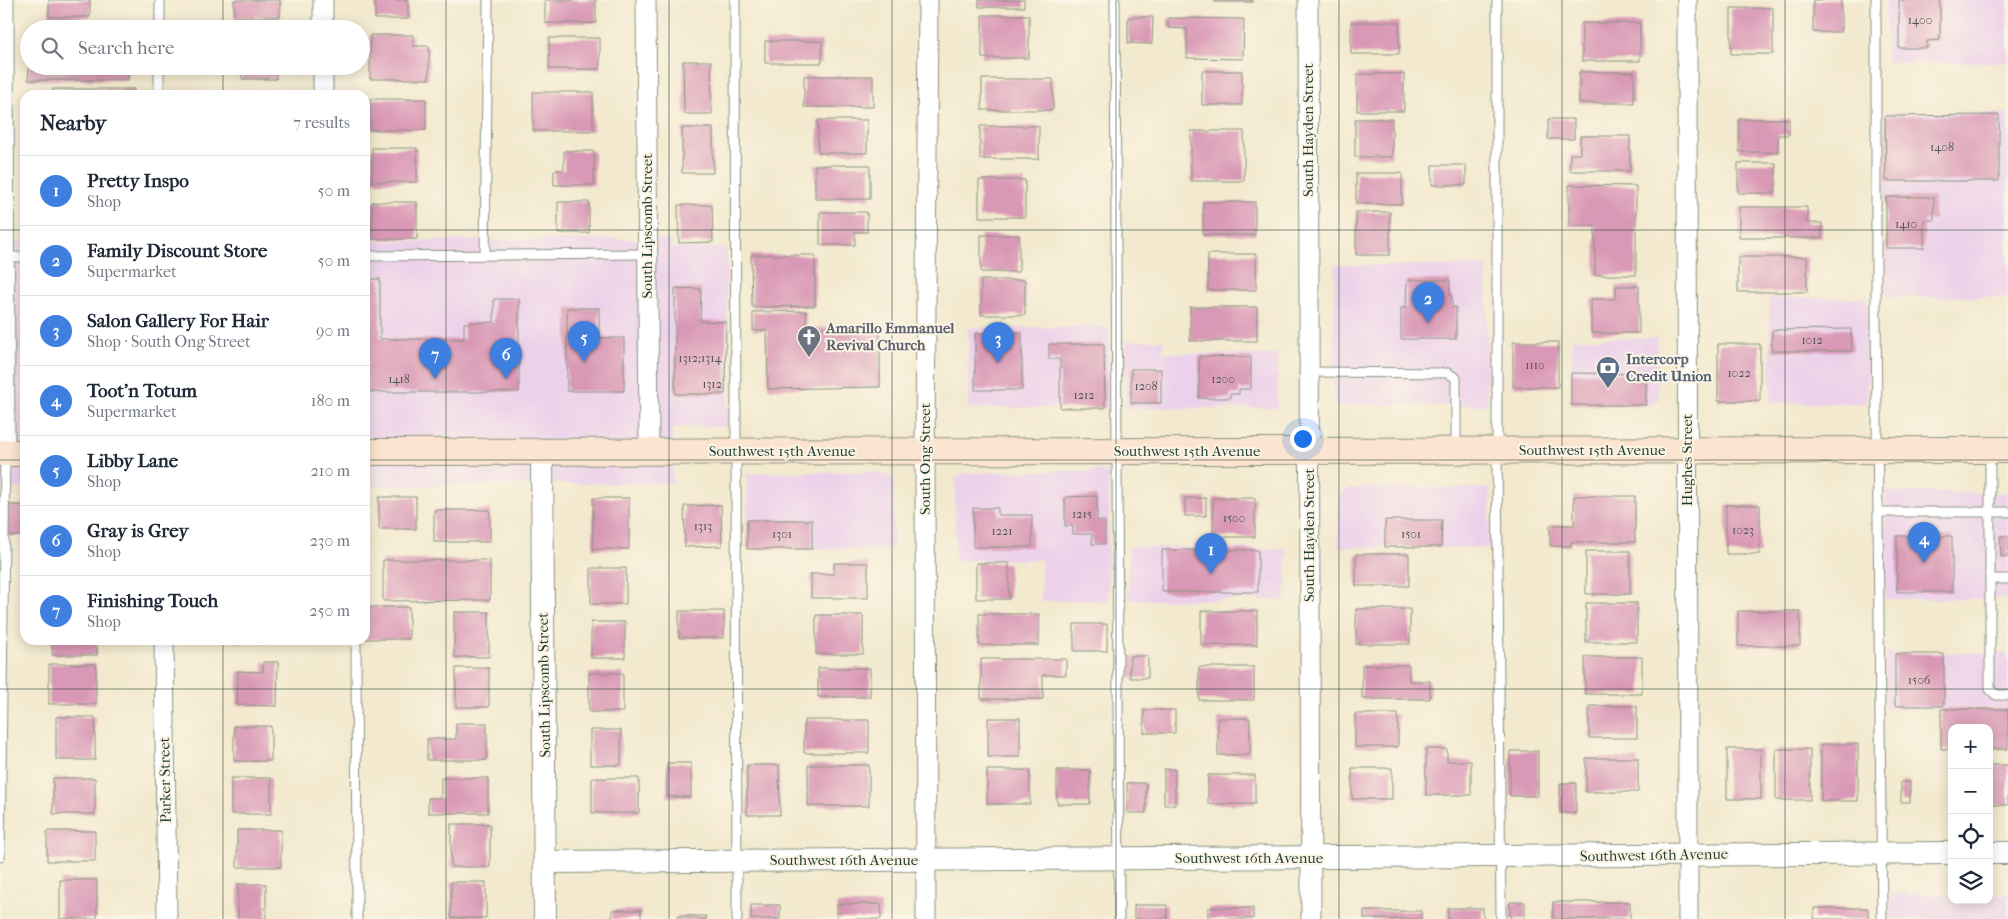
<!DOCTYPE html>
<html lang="en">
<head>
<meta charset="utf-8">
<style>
	:root { --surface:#fff; --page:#f2f2f3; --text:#1f2937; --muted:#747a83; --line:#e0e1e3; --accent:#ea580c }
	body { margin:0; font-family:"IM FELL French Canon",serif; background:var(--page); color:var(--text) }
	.controls { position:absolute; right:15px; bottom:15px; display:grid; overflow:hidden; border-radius:10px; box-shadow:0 2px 12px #0003 }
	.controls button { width:45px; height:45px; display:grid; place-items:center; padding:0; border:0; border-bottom:1px solid var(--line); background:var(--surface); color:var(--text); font:25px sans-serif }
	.you { position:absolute; left:1302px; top:438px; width:18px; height:18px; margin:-12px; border:4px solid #fff; border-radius:50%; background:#1a73e8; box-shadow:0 0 0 8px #1a73e833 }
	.badge { display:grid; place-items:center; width:32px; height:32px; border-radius:50%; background:var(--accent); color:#fff; font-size:16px; font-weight:700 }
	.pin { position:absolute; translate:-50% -41px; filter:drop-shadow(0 1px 2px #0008) }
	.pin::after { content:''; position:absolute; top:26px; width:18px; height:15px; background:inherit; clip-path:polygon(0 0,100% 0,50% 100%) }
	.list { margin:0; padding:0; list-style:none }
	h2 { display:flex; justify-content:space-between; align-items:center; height:65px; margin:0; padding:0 20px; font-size:21px }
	h2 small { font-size:16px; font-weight:400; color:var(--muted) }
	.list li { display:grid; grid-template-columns:32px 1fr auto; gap:15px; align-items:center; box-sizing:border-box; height:70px; padding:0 20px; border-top:1px solid var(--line) }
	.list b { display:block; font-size:19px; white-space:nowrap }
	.list p { margin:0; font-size:16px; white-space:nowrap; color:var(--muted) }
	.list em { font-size:16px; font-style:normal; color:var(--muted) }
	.icon { flex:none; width:28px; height:28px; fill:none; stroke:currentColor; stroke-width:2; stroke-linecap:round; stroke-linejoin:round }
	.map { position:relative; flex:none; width:2008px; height:919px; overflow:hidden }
	.search { position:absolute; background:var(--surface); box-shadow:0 2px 12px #0003; left:20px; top:20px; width:350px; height:55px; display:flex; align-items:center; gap:12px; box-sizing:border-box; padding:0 18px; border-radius:28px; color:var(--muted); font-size:19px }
	.panel { position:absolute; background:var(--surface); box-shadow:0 2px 12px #0003; left:20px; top:90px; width:350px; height:555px; border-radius:15px }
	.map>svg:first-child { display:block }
	.built { fill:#ecd1ea }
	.building { fill:#d998b5 }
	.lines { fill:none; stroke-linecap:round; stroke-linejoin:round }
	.service-casing { stroke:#889381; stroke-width:11 }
	.minor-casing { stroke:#889381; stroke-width:21 }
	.tertiary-casing { stroke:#889381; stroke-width:24 }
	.secondary-casing { stroke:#889381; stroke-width:28 }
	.service { stroke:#fff; stroke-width:9 }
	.minor { stroke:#fff; stroke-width:19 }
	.tertiary { stroke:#fff; stroke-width:22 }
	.secondary { stroke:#fce5d0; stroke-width:26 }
	.grid { fill:none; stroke:#1f3d34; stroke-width:1; stroke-opacity:0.55 }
	.labels { text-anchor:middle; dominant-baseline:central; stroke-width:4; stroke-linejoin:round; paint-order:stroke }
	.number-label { font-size:12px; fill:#4e5454 }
	.street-label { font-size:15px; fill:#1f3d34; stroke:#fcf5e5 }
	.worship-label { font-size:15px; font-weight:bold; fill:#5b616d; stroke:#fcf5e5; text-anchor:start }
	.service-label { font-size:15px; font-weight:bold; fill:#4e5e75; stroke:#fcf5e5; text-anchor:start }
</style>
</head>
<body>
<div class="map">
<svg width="2008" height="919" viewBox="0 0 2008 919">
	<rect width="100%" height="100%" fill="#fcf5e5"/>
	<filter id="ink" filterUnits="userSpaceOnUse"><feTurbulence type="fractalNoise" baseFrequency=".02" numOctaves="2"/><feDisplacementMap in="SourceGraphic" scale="10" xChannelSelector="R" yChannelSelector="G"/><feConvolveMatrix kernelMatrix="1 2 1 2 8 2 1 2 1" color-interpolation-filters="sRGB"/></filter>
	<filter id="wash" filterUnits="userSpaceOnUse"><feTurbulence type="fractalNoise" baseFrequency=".0096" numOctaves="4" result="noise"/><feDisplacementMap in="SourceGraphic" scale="20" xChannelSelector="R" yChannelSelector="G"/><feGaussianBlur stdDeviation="1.12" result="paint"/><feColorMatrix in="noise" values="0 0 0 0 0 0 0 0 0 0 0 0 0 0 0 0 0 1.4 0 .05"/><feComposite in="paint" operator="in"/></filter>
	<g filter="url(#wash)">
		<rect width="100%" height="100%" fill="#f2e9ce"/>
		<path class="built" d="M1886 0H2008V62H1886Z
			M1885 113H2008V297H1886Z
			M670 239 671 248H727L728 426 672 427 673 483 365 486V241Z
			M25 242V488L0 489V243Z
			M1335 265 1487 266V405H1338L1333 399Z
			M1769 298H1867L1868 403H1771Z
			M1109 327V408H968V328Z
			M1572 338H1657L1658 401 1652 405H1571Z
			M1163 340V353L1278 355 1277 408H1126V341Z
			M1042 471H1109L1108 601H1041V560H955V480L962 473Z
			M876 472 894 478 893 549H747V473Z
			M1348 488H1490V548L1338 547V498Z
			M1885 492 2008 493V599H1885Z
			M1129 547 1287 549 1285 600H1128Z
			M1885 653H2008V708H1885Z
			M1890 894H1952V900H1989V894H2008V919H1890Z"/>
		<g id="blocks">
			<path class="building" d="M49 0H90V17H49Z
				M234 0H280V17H234Z
				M375 0H408V19H375Z
				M545 0H596V23H545Z
				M979 0H1024V7H979Z
				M1215 0H1253V2H1215Z
				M1813 0H1841V32H1813Z
				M1899 0H1940V40L1927 41V48H1899Z
				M1731 8H1773V54H1731Z
				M982 15H1029V58H982Z
				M1128 17H1153L1152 44 1128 43Z
				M1168 18 1244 19 1243 59 1187 58V29L1168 28Z
				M1351 22H1399V54H1351Z
				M1582 23H1640V61H1582Z
				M370 35H413V46H429V79H370Z
				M549 38H600V69H549Z
				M765 41H822V63H765Z
				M683 61H711L712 114H684Z
				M29 66H128V80H28Z
				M242 66H276V79H242Z
				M1202 71H1242V105H1202Z
				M1579 72H1634V103H1579Z
				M1357 74H1404V111H1357Z
				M804 76H873V107H804Z
				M982 79H1053V110H982Z
				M53 89H134V95H53Z
				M533 92H593V131H533Z
				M370 99H426V130H370Z
				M1999 115V181H1886L1885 116Z
				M1355 119H1392V157H1355Z
				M1548 119H1574V139H1548Z
				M1739 119H1789V135H1778V152H1739Z
				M818 120H867V153H818Z
				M980 126H1039V159H980Z
				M682 128H713V173H682Z
				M1191 131H1244V181H1191Z
				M1580 136H1630V171H1570V154H1580Z
				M372 148H417V182H372Z
				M564 151H594V185H554V170H564Z
				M1738 163H1776V193H1738Z
				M815 165H870V199H815Z
				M1432 165H1466V185H1432Z
				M1356 173H1402V204H1356Z
				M979 180H1025V217H979Z
				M1569 185 1636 186V275H1595V226H1569Z
				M1886 197H1934V220H1924V248H1886Z
				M372 202H417V239H372Z
				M558 202H589V233H558Z
				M1203 202H1255V235H1203Z
				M678 205H712L713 242 679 243Z
				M1739 207H1807V223H1822V238H1739Z
				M820 212H867V232H855V245H820Z
				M1356 212H1390V255H1356Z
				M981 235H1019V272H981Z
				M1208 254H1256V290H1208Z
				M751 255H815V306L752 307Z
				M1738 257H1807V292H1738Z
				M365 279H380V339H464V323L494 322V299H519V392H365Z
				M981 280H1025V315H981Z
				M1407 280H1450V296H1452V307H1456V339H1401V308H1406Z
				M1616 286H1639V333H1591V299H1616Z
				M675 288 701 289 700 321 726 322 725 394H675Z
				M1190 307H1257V341H1190Z
				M567 308H599V338H624V391H567Z
				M806 311V328L880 327V387L768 389 767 330 753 331V312Z
				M1851 329 1852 351H1772V330Z
				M975 333H1022V390H975Z
				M1513 342H1558V387H1513Z
				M1049 344H1104L1105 408H1060V359H1049Z
				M1718 344H1760V401H1718Z
				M1199 356 1251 357V389H1239V394H1230V398H1199Z
				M1131 369H1161V403H1131Z
				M1571 373 1646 374V405H1571Z
				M1097 496V521H1105V544H1092V534H1073V526H1065V497Z
				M1574 496H1635V542H1571V546H1550V525H1574Z
				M379 497H416V529H379Z
				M593 498H629V549H593Z
				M1185 498H1206V516H1185Z
				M1213 498H1255V537H1213Z
				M4 505H24V536H4Z
				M721 505 722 546 685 547 684 506Z
				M1726 505H1760V554H1726Z
				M973 508H998V515H1032V547H973Z
				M434 510H490V542H434Z
				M747 520H812V549H747Z
				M1385 520H1442L1441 547H1385Z
				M1897 536H1952V592H1897Z
				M2000 536H2008V557H2001Z
				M1162 550H1258V592H1162Z
				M1586 551H1630V594H1586Z
				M1356 554H1409V586H1356Z
				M383 560H490V600L383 601Z
				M834 563H868V598H811V574H834Z
				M976 563H1009V599H976Z
				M591 568H626V604H591Z
				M1586 603H1637V642H1586Z
				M365 607H409V639H365Z
				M1356 609H1410V644H1356Z
				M679 611H724V638H679Z
				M1201 611H1257V645H1201Z
				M1738 611H1800V646H1738Z
				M454 612H489V657H454Z
				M979 614H1039V645H979Z
				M816 615H863V654H816Z
				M591 622H625V658H591Z
				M1074 624H1107V651H1074Z
				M52 640H97V655H52Z
				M235 640H285V643H235Z
				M1895 654H1944V706H1895Z
				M1130 656H1148V678H1130Z
				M1585 657H1642V694H1585Z
				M981 659H1066V675H1043V699H981Z
				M263 662H278L277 706 237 705 238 671 263 672Z
				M49 664H96V704H49Z
				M1362 665H1409V681H1430V699H1362Z
				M1199 667H1254V700H1199Z
				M456 668H489V707H456Z
				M818 668H870V697H818Z
				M589 673H623V712H589Z
				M1589 706H1637V738H1589Z
				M1941 709H2008V749H1989V728H1952V749H1941Z
				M1144 710H1175V733H1144Z
				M1355 714H1398V747H1355Z
				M56 717H95V760H56Z
				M988 718H1020V757H988Z
				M1218 718H1250V755H1218Z
				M804 720H869V753H804Z
				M456 723H487V760H427V739H456Z
				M234 726H271V761H234Z
				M590 730H621V765H590Z
				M1821 744H1858V801H1821Z
				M1426 749H1447V761H1471V795H1426Z
				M1727 749H1761V799H1727Z
				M1776 749H1810V800H1776Z
				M1510 751H1538V796H1510Z
				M1586 758H1638V792H1586Z
				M667 763H691V797H667Z
				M747 765H779L780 815H747Z
				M808 765H869V806H808Z
				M1989 765H2008V805H1989Z
				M1352 768H1392V799H1352Z
				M1164 769H1175V805H1164Z
				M987 770H1030V804H987Z
				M1057 770H1090V804H1057Z
				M1208 775H1255V804H1208Z
				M53 778H95V814H53Z
				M231 778H271V814H231Z
				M441 778H488V813H428V798H441Z
				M592 778H639V813H592Z
				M1901 782H1910V802H1901Z
				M1127 783H1146V813H1127Z
				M1560 783H1576V813H1560Z
				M451 824H490V867H451Z
				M237 830H281V867H237Z
				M47 831H95V861H47Z
				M60 880H97V919H60Z
				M451 882H486V918H451Z
				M238 884H266V919H238Z
				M1510 902H1525V919H1510Z
				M1553 902H1630V919H1553Z
				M837 904H881V919H837Z
				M751 905H780V919H751Z
				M1134 905H1167V919H1134Z
				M1208 908H1253V919H1208Z
				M1448 908H1483V919H1448Z
				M1814 908H1868V919H1814Z
				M612 910H641V919H612Z
				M1364 911H1421V919H1364Z
				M677 916H706V919H677Z"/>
		</g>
	</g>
	<g filter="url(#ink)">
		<use href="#blocks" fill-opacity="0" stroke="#889381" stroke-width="1"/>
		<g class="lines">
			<g class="service-casing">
				<path id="service" d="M735 0 737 919
					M1115 0 1119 919
					M1497 0V450L1501 919
					M1876 0V317L1882 919
					M160 29V0
					M159 95V66
					M485 255 488 0
					M365 256 647 254
					M5 257H25
					M1308 372 1448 373 1456 378V448
					M1990 452V579H2008
					M1878 512H2008
					M1990 579V689L1996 695H2008
					M356 640 357 919
					M0 857 5 455"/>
			</g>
			<g class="minor-casing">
				<path id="minor" d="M4 0 5 453
					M323 0V29
					M646 0 649 451
					M1308 0 1311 919
					M1687 0 1688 919
					M323 66V95
					M164 640 167 919
					M926 919 925 451 928 0"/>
			</g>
			<g class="tertiary-casing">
				<path id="tertiary" d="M542 452 545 919
					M1989 853H2008
					M546 862 1952 853"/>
			</g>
			<g class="secondary-casing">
				<path id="secondary" d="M365 452 2008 450
					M0 453H25"/>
			</g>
			<use href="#service" class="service"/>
			<use href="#minor" class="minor"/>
			<use href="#tertiary" class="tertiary"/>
			<use href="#secondary" class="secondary"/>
		</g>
	</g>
	<path class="grid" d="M223 0V29M446 0V919M669 0V919M892 0V919M1116 0V919M1339 0V919M1562 0V919M1785 0V919M223 66V95M0 230H25M365 230H2008M0 460H25M365 460H2008M223 640V919M0 689H2008"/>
	<defs>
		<g id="church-pin" transform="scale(1.25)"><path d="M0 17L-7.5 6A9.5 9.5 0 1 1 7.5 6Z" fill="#6b7280" stroke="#fcf5e5"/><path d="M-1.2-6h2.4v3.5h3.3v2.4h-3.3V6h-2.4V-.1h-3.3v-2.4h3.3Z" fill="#fff"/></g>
		<g id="bank-pin" transform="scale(1.25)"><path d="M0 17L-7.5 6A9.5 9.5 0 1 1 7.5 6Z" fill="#5c6f8a" stroke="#fcf5e5"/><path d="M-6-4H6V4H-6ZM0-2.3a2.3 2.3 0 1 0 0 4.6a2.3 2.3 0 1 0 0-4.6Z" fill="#fff"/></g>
	</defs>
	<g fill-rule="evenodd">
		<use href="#church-pin" x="809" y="337"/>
		<use href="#bank-pin" x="1608" y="368"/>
	</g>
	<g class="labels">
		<g class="number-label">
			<text x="1920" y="20">1400</text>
			<text x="1942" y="147">1408</text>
			<text x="1906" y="224">1410</text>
			<text x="1812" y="340">1012</text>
			<text x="700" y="358">1312;1314</text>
			<text x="1535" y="365">1110</text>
			<text x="1739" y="373">1022</text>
			<text x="399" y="379">1418</text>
			<text x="1223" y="379">1200</text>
			<text x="712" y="384">1312</text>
			<text x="1146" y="386">1208</text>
			<text x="1084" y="395">1212</text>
			<text x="1082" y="514">1215</text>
			<text x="1234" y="518">1500</text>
			<text x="703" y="526">1313</text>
			<text x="1743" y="530">1023</text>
			<text x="1002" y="531">1221</text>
			<text x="782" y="534">1301</text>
			<text x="1411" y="534">1501</text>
			<text x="1919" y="680">1506</text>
		</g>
		<g class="street-label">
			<text transform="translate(1308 130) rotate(-90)">South Hayden Street</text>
			<text transform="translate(647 226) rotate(-90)">South Lipscomb Street</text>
			<text x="1592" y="450">Southwest 15th Avenue</text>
			<text x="782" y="451">Southwest 15th Avenue</text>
			<text x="1187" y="451">Southwest 15th Avenue</text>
			<text transform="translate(925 459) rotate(-90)">South Ong Street</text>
			<text transform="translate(1687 460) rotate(-90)">Hughes Street</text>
			<text transform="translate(1309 535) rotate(-90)">South Hayden Street</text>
			<text transform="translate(544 685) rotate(-91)">South Lipscomb Street</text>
			<text transform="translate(165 780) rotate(-91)">Parker Street</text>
			<text transform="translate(1654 855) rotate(-1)">Southwest 16th Avenue</text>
			<text x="1249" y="858">Southwest 16th Avenue</text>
			<text x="844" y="860">Southwest 16th Avenue</text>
		</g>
		<g class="worship-label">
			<text x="826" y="328">Amarillo Emmanuel<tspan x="826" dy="17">Revival Church</tspan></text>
		</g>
		<g class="service-label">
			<text x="1626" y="359">Intercorp<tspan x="1626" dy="17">Credit Union</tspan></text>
		</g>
	</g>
</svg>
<div class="controls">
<button>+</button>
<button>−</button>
<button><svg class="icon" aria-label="locate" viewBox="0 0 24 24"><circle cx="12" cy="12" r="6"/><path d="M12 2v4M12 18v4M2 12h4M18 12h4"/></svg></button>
<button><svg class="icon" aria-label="layers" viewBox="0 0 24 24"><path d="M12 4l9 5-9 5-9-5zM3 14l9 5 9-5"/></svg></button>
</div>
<div class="you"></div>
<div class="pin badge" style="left:1211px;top:574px;background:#3f7fe0">1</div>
<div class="pin badge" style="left:1428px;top:323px;background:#3f7fe0">2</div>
<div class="pin badge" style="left:998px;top:363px;background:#3f7fe0">3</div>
<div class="pin badge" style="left:1924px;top:563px;background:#3f7fe0">4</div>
<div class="pin badge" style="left:584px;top:362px;background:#3f7fe0">5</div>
<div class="pin badge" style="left:506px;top:379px;background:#3f7fe0">6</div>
<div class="pin badge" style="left:435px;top:379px;background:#3f7fe0">7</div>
<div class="search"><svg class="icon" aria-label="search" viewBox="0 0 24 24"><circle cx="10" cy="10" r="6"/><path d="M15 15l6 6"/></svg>Search here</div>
<section class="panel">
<h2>Nearby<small>7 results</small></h2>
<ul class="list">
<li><span class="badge" style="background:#3f7fe0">1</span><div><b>Pretty Inspo</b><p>Shop</p></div><em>50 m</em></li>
<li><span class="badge" style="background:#3f7fe0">2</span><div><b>Family Discount Store</b><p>Supermarket</p></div><em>50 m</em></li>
<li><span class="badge" style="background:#3f7fe0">3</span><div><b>Salon Gallery For Hair</b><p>Shop · South Ong Street</p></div><em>90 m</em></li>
<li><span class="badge" style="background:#3f7fe0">4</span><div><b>Toot'n Totum</b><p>Supermarket</p></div><em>180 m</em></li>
<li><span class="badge" style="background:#3f7fe0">5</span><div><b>Libby Lane</b><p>Shop</p></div><em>210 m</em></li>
<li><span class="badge" style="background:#3f7fe0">6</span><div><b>Gray is Grey</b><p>Shop</p></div><em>230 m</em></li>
<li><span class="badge" style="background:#3f7fe0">7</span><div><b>Finishing Touch</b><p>Shop</p></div><em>250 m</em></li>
</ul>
</section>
</div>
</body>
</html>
